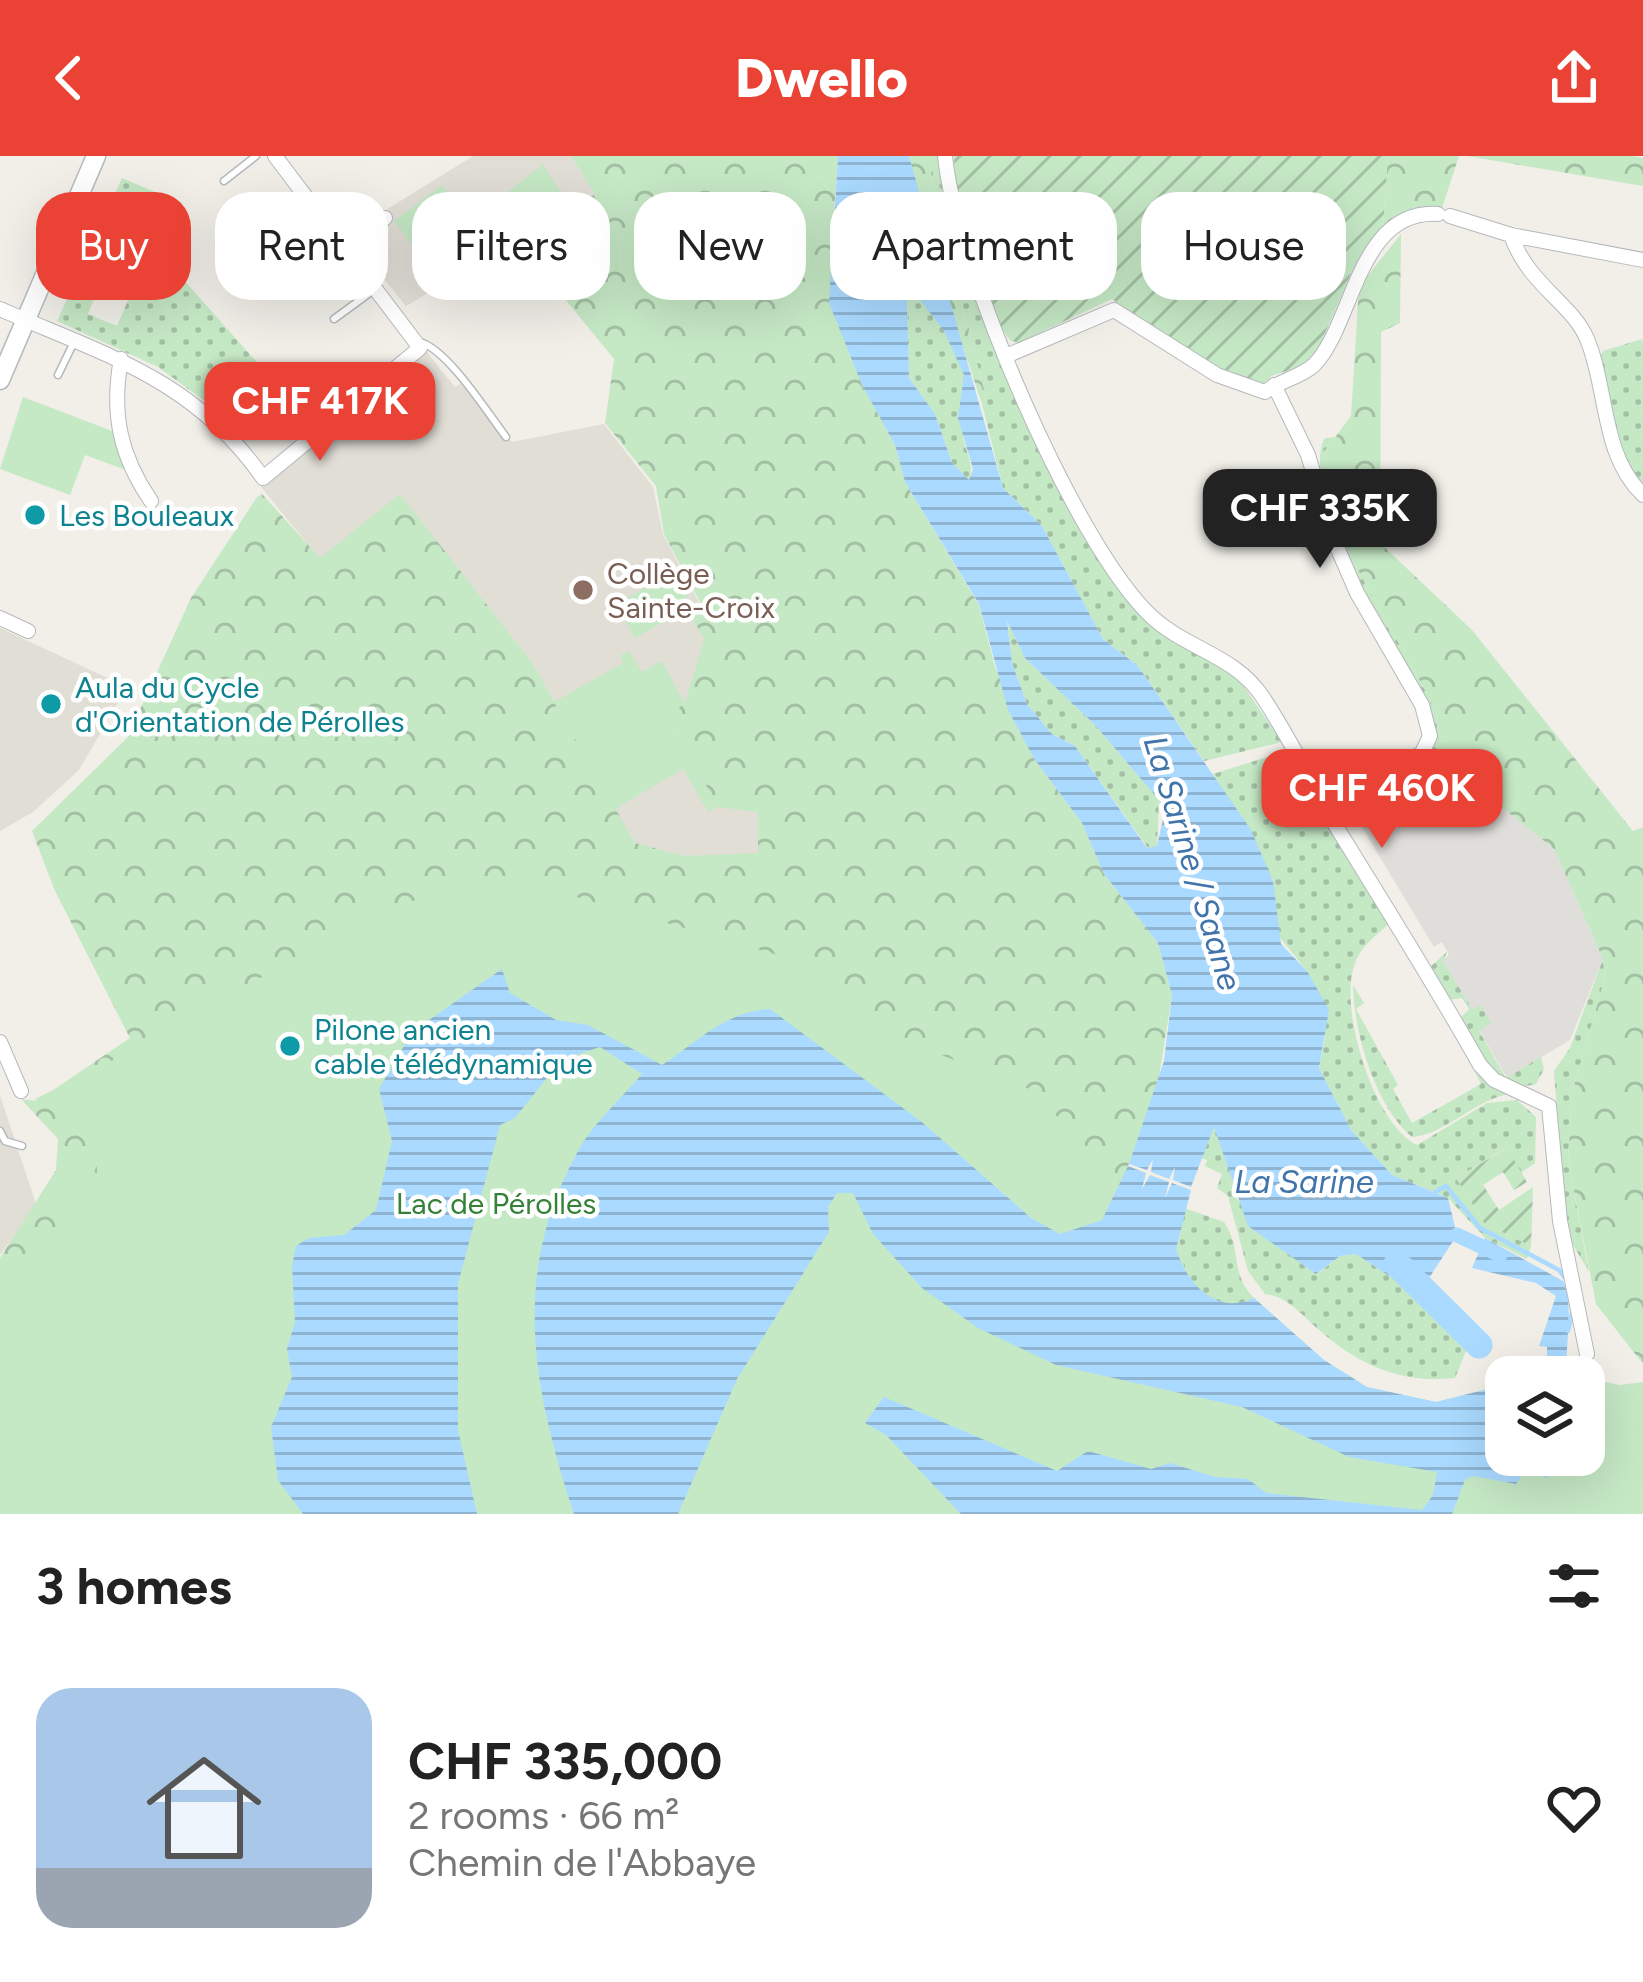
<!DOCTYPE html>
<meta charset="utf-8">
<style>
body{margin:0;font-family:Figtree,sans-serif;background:#f2f2f2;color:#222;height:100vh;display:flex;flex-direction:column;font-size:45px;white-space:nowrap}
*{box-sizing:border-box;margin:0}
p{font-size:39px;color:#767676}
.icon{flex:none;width:66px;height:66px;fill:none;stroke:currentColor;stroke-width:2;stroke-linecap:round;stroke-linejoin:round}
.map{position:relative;height:1358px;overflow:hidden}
.panel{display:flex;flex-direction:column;background:#fff;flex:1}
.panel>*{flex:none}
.banner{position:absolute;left:36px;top:36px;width:1572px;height:108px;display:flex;gap:24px}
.tools{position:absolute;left:1485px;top:1200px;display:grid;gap:24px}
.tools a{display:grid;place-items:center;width:120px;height:120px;border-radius:24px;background:#fff;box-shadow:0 12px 48px #0002;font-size:60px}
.price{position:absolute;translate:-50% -102px;padding:0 27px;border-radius:24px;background:#ea4335;color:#fff;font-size:39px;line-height:78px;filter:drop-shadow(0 3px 6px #0008)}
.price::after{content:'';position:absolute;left:50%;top:72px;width:36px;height:27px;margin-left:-18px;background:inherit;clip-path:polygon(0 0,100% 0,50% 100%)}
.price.selected{background:#222;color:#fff}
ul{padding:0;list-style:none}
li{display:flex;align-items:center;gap:36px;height:300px;padding:0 36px}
li span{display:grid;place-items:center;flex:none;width:336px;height:240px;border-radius:36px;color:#555}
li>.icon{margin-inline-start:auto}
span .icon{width:144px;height:144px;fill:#fffc;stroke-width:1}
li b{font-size:51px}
h2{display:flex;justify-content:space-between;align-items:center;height:144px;padding:0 36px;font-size:51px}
.pill{padding:0 42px;border-radius:36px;background:#fff;box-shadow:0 12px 48px #0002;font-size:42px;line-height:108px}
.pill.selected{background:#ea4335;color:#fff}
header{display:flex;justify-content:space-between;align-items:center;height:156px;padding:0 36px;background:#ea4335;color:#fff;font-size:54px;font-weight:800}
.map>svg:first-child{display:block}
.industrial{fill:#e0deda}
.education{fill:#e1ded6}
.grass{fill:url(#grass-dots)}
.forest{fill:url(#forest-crowns)}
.park{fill:#c5e8c5}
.garden{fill:url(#garden-furrows)}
.water{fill:url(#water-rules);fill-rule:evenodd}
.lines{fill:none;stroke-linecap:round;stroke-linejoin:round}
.stream{stroke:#aadaff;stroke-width:4.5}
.canal{stroke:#aadaff;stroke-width:15}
.river{stroke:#aadaff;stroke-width:27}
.lane-casing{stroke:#b5b8bc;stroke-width:9}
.street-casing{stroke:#b5b8bc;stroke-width:16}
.secondary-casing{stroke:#b6babf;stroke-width:21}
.lane{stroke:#fff;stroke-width:6}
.street{stroke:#fff;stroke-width:14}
.secondary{stroke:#fff;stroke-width:18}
.culture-dot{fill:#0f9aa8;stroke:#fff;stroke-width:4.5}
.education-dot{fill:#8d6e63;stroke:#fff;stroke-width:4.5}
.labels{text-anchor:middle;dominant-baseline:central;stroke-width:9;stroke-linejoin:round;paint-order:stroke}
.culture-label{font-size:30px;fill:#0d838f;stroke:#fff;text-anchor:start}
.education-label{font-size:30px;fill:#785e54;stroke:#fff;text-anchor:start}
.park-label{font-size:30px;fill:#348238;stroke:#fff}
.water-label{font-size:33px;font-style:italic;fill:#4174aa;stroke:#fff}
</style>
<header><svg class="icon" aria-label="back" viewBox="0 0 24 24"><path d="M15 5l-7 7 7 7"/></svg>Dwello<svg class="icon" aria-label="share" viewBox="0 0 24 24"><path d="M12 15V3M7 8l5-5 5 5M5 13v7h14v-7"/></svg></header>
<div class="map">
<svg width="1643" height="1358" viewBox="0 0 1643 1358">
<defs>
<pattern id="grass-dots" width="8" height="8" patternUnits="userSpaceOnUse" patternTransform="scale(3)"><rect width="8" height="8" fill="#c5e8c5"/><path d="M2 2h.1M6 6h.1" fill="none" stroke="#a3c0a4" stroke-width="1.8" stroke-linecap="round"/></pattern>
<pattern id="forest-crowns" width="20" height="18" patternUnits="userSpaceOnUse" patternTransform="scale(3)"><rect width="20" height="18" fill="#c5e8c5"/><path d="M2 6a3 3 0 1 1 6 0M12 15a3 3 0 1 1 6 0" fill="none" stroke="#a3c0a4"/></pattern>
<pattern id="garden-furrows" width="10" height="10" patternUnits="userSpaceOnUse" patternTransform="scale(3)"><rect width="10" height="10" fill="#c5e8c5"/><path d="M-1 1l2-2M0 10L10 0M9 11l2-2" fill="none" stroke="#a3c0a4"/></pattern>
<pattern id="water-rules" width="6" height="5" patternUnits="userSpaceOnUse" patternTransform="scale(3)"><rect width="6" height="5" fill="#aadaff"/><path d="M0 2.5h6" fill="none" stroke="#8eb4d2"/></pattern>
</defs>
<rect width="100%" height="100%" fill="#f1efe8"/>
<path class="industrial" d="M 1409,616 L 1423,617 L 1435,637 L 1463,618 L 1554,693 L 1603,803 L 1570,884 L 1507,922 L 1479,874 L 1490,867 L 1472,854 L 1442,804 L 1449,799 L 1442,786 L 1434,791 L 1348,648 Z"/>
<path class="education" d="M 473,0 L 571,0 L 595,38 L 406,150 L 347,78 Z
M 426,195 L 455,231 L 465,225 L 512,286 L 604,268 L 653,331 L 663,378 L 704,456 L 759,654 L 759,699 L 684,702 L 634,688 L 531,505 L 400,339 L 320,403 L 261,331 Z
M 0,472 L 127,531 L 79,614 L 33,656 L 0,675 Z
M 0,939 L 37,1051 L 0,1099 Z"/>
<path class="grass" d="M 929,0 L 940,0 L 947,53 L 968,124 L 1000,202 L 1132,444 L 1236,519 L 1282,586 L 1204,605 L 1138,510 L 1103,483 L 1042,370 L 1003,332 L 982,248 L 986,241 L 936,55 Z
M 122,22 L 171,43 L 162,63 L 120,46 L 87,125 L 99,131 L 88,158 L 117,170 L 139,119 L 155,123 L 175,114 L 261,211 L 213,251 L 158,211 L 57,165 Z
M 918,141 C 938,153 964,200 964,223 C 963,242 961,260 963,279 C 965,296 975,308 969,325 L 952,307 L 935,258 L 909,222 L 907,143 Z
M 1642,183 L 1643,188 L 1643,334 L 1625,311 L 1598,203 L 1603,195 Z
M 1335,281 L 1324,296 L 1353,405 L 1434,550 L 1443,592 L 1463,618 L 1457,623 L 1429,595 L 1433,581 C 1407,527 1295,331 1325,282 Z
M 1007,465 L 1025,502 L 1095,569 L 1159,644 L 1157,690 L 1148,692 L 1075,590 L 1052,578 L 1027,548 L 1012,507 Z
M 1286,595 L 1389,768 C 1374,781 1360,791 1354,810 C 1339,855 1374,968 1417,989 L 1487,947 L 1517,944 L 1536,961 L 1535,1007 L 1521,1017 L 1506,992 L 1456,1022 L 1485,1068 L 1531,1090 L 1527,1103 L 1485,1082 L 1448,1042 L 1392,1019 L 1351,974 L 1319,912 L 1325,881 L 1307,815 L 1277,778 L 1273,724 L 1213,618 Z
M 1447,796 L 1443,805 L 1472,853 L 1481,849 L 1491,867 L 1479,875 L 1506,922 L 1541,901 L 1544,913 L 1536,928 L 1521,931 L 1492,915 L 1459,863 L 1469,853 L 1462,842 L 1447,844 L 1430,811 Z
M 1603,803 L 1605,822 L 1572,937 L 1568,1004 L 1589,1116 L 1566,1077 L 1554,915 L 1570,892 Z
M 1353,829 L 1364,847 L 1356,853 L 1398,929 L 1393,933 L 1412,967 L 1481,928 L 1448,861 L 1509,938 C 1474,944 1445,979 1412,981 C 1374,949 1354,876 1353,829 Z
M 1214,970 L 1232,1011 L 1234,1040 L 1317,1118 L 1340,1100 L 1357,1098 L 1418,1139 L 1468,1190 L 1455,1222 C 1401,1228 1358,1209 1318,1173 C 1301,1158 1287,1140 1265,1138 L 1248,1115 L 1228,1040 L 1217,1032 L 1222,1018 L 1205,1010 L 1207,1004 L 1201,1002 Z
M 1184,1052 L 1224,1066 C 1243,1094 1229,1117 1254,1142 C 1196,1171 1168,1102 1184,1052 Z"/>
<path class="forest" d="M 571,0 L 838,0 L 831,98 L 862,229 L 895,289 L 905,326 L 979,449 L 995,511 L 1035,604 L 1082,667 L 1104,718 L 1158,787 L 1172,839 L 1156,940 L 1110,1055 L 303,1358 L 0,1358 L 0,1102 L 56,1014 L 58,983 L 21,943 L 37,945 L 130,882 L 55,735 L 32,675 L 127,582 L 191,442 L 257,341 L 262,338 L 320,402 L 400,338 L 531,505 L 635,687 L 685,700 L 758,697 L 758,656 L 718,651 L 666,558 L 685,547 L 704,483 L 691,459 L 703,452 L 664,378 L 656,330 L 605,267 L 614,203 L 538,110 L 555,84 L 580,69 L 571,53 L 595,38 Z
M 909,0 L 929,0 L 936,55 L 986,241 L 982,248 L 938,115 Z
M 1388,0 L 1459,0 L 1442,52 L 1409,56 L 1383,72 Z
M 1467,0 L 1632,0 L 1643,2 L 1643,30 Z
M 1401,78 L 1400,167 L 1381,176 L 1380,387 L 1472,474 L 1633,675 L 1643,671 L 1643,1208 L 1596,1148 L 1568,1004 L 1572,937 L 1605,822 L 1603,803 L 1554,693 L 1456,614 L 1443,592 L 1434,550 L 1353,405 L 1324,296 L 1351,260 L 1359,131 Z"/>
<path class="park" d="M 543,8 L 571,53 L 512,88 L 501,67 L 514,59 L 501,42 Z
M 442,29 L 464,57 L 416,94 L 394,65 Z
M 23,241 L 120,278 L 131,316 L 85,299 L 70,339 L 0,313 Z
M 673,416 L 692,450 L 635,482 L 616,448 Z
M 629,494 L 642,516 L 662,505 L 685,548 L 666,559 L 718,651 L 708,656 L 683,613 L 615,653 L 554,546 L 623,507 L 620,500 Z
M 549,733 L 774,798 L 851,855 L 905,885 L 1032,934 L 1117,1023 L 1184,1052 C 1168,1102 1196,1171 1254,1142 L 1324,1204 L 1367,1231 L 1436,1246 L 1488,1233 L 1506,1237 L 1506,1299 L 1584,1299 L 1584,1221 L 1619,1229 L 1643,1226 L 1643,1358 L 0,1358 L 0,1135 L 43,1101 L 64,1061 L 45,1032 L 97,1017 L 97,988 L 35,943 L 131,895 L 376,756 L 449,734 Z"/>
<path class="garden" d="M 954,0 L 1388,0 L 1383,72 L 1351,117 L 1312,207 L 1271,220 L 1261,230 L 1185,196 L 1112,143 L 1018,187 L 1010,184 C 979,146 955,49 954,0 Z
M 1507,992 L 1527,1026 L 1514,1034 L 1503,1016 L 1483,1029 L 1499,1054 L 1533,1031 L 1531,1090 L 1485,1068 L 1456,1022 Z"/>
<path class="water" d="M 838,0 L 909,0 L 1003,332 L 1042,370 L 1103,483 L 1138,510 L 1251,674 L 1273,725 L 1281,788 L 1307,815 L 1329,854 L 1319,912 L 1351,974 L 1392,1019 L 1448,1042 L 1457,1079 L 1418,1139 L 1356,1098 L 1340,1100 L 1316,1118 L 1248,1070 L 1214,971 L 1191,1031 L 1173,1024 L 1175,1011 L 1169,1023 L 1151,1016 L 1153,1003 L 1147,1014 L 1129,1008 L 1164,905 L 1172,839 L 1158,787 L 1104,718 L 1082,667 L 1035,604 L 1008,554 L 979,448 L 905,326 L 895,289 L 862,229 L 829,147 ZM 918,141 L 944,175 L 964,219 L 958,262 L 973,313 L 969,324 L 952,307 L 935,258 L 909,222 L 907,144 ZM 1007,465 L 1025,502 L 1095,569 L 1159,644 L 1163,663 L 1157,690 L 1147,692 L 1075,590 L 1052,578 L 1027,548 L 1012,507 Z
M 502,813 L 510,837 L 556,864 L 588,869 L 662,909 C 697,886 726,855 770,853 L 923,967 L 1031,1062 L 1060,1078 L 1102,1064 L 1128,1010 L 1146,1017 L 1142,1033 L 1150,1019 L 1169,1026 L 1165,1042 L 1172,1027 L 1191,1034 L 1176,1093 C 1187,1128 1216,1160 1254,1142 L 1324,1204 L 1367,1231 L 1436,1246 L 1488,1233 L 1506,1237 L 1506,1299 L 1556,1299 L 1554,1306 L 1560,1307 L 1547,1322 L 1525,1315 L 1516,1328 L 1473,1320 L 1465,1324 L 1452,1358 L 961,1358 L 886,1279 L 865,1267 L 884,1241 L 1057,1315 L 1088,1295 L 1151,1313 L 1170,1307 L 1215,1321 L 1248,1323 L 1266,1337 L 1422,1354 L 1433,1339 L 1437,1316 L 1349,1301 L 1242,1251 L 1056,1209 L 978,1172 L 922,1132 L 873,1078 L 853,1037 L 837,1037 L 828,1051 L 829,1076 L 737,1223 L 678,1358 L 574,1358 C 533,1233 510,1118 577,997 C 592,968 621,943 642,918 L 600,891 L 561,904 L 515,962 L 500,969 L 458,1128 L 458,1274 L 477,1358 L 303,1358 L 278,1324 L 271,1271 L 292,1221 L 287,1193 L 295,1166 L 292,1110 L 296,1090 L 309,1082 L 344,1079 L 376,1054 L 392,985 L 379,933 L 412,876 Z
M 1485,1082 L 1563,1125 C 1575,1152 1564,1190 1567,1221 L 1547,1221 L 1547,1191 L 1539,1190 L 1556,1140 L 1536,1127 L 1472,1112 Z"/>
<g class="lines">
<path class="stream" d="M 1435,1036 L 1446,1030 L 1480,1072 L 1559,1114 L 1567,1124
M 1568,1175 L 1573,1152"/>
<path class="canal" d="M 1457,1079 L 1500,1099"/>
<path class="river" d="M 1397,1108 L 1479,1189"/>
<defs>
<path id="lane" d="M 224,25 L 256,0
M 334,163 L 375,133
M 420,186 C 448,194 487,256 506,281
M 58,219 L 74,186
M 0,975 L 5,985 L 22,990"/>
<path id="street" d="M 945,0 C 955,106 1074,389 1152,461 C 1187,493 1234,499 1262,540 C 1291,583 1313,631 1339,675 C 1387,753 1435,829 1480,909 L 1494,924 L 1549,950 L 1560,1065 L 1587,1198
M 1450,60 L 1511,79 L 1643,104
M 1511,79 C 1528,129 1572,147 1587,183 C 1608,233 1601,299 1643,339
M 345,89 L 385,62
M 0,153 C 105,199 194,223 263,322 L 420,192 L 275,0
M 1006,200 L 1114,154 L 1217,219 L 1265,236 C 1279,225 1301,221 1314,209 C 1354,168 1357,53 1438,58
M 121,203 C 111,257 120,300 151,345
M 1274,229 L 1308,299 L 1333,382 L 1357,437 L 1422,549 L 1430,580 L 1422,597 L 1326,651
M 0,462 L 28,475
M 0,886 L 21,935"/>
<path id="secondary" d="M 0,224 L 96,0"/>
</defs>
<use href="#lane" class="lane-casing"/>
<use href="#street" class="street-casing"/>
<use href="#secondary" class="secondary-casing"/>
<use href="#lane" class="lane"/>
<use href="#street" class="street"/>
<use href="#secondary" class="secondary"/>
</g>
<g class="culture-dot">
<circle cx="35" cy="359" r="12"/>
<circle cx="51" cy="548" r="12"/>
<circle cx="290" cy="890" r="12"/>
</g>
<circle class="education-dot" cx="583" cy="434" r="12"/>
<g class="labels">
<g class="culture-label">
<text x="59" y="359">Les Bouleaux</text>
<text x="75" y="531">Aula du Cycle<tspan x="75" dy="34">d'Orientation de Pérolles</tspan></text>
<text x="314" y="873">Pilone ancien<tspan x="314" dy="34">cable télédynamique</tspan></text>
</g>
<g class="education-label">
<text x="607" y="417">Collège<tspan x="607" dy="34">Sainte-Croix</tspan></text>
</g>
<g class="park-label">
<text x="496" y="1047">Lac de Pérolles</text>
</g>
<g class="water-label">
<text transform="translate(1193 707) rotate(73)">La Sarine / Saane</text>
<text x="1304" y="1025">La Sarine</text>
</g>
</g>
</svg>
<div class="tools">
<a><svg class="icon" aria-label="layers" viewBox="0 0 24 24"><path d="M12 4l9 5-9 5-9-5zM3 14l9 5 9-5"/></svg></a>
</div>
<b class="price" style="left:320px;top:308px">CHF 417K</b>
<b class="price selected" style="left:1320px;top:415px">CHF 335K</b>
<b class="price" style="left:1382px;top:695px">CHF 460K</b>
<div class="banner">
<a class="pill selected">Buy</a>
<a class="pill">Rent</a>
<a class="pill">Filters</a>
<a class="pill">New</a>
<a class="pill">Apartment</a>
<a class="pill">House</a>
</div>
</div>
<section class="panel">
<h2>3 homes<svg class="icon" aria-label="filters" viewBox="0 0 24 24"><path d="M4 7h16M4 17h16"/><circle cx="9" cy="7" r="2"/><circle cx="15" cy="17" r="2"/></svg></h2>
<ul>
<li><span style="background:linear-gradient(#a9c7e8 75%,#9aa5b1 0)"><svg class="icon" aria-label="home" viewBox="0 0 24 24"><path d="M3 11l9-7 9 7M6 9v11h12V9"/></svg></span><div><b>CHF 335,000</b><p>2 rooms · 66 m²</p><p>Chemin de l'Abbaye</p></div><svg class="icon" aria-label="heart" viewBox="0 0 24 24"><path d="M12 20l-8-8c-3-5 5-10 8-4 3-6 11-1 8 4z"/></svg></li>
</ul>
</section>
